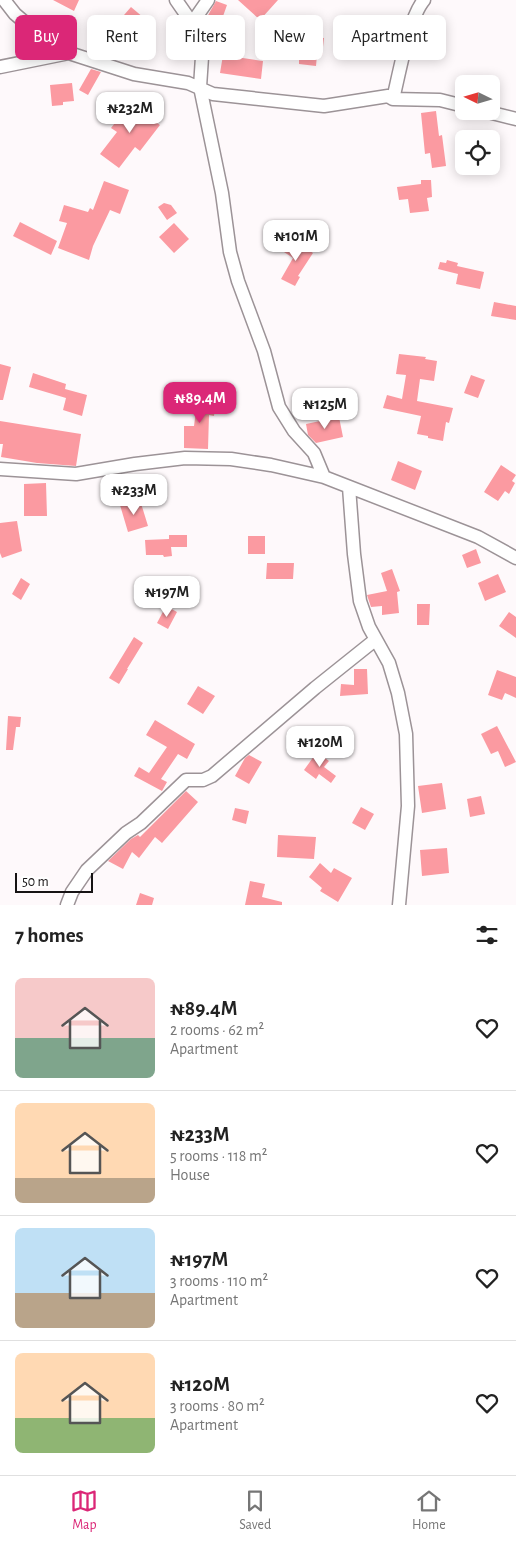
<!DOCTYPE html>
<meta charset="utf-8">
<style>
body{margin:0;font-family:"Alegreya Sans",sans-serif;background:#f2f2f2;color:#222;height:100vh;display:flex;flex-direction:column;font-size:19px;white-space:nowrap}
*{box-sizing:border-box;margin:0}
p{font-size:16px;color:#767676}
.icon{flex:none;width:28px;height:28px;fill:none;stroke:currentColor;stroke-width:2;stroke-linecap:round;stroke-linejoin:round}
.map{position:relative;height:905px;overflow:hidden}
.side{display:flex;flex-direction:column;background:#fff;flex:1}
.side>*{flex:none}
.banner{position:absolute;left:15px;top:15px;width:486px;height:45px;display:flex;gap:10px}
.needle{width:32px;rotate:275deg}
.tools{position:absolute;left:455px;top:75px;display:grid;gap:10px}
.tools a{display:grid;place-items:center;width:45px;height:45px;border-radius:8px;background:#fff;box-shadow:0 2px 12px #0003;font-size:25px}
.scale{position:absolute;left:15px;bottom:12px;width:78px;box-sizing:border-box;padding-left:5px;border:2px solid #161314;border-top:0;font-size:14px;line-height:18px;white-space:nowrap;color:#161314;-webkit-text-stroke:4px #fff;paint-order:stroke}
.price{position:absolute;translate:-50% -42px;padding:0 11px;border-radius:10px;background:#fff;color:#222;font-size:16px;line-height:32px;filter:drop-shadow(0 1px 2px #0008)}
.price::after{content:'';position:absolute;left:50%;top:30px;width:15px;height:11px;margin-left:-8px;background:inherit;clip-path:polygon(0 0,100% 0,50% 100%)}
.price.selected{background:#db2777;color:#fff}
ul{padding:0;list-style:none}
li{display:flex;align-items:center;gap:15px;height:125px;padding:0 15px}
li+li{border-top:1px solid #e0e0e0}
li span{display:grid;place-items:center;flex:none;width:140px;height:100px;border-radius:8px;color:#555}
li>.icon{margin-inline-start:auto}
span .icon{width:60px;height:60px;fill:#fffc;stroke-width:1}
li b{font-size:21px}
h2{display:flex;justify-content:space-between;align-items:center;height:60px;padding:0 15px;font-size:21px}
.tag{padding:0 18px;border-radius:8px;background:#fff;box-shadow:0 2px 12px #0003;font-size:18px;line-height:45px}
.tag.selected{background:#db2777;color:#fff}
.tabs{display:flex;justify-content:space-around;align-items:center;height:70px;border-top:1px solid #e0e0e0;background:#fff;font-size:14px;color:#767676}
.tabs a{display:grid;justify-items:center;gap:2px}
.tabs .selected{color:#db2777}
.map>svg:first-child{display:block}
.building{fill:#fb9aa1}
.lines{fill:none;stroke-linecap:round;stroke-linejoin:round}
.minor-casing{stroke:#9c9397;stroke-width:15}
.minor{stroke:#fff;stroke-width:12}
</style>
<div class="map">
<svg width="516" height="905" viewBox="0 0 516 905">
<rect width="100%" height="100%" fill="#fef9fb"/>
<path class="building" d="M 53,0 L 79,0 L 74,11 Z
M 238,0 L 278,0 L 260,20 Z
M 216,1 L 227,5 L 216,36 L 204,31 L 202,26 Z
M 131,7 L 144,18 L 134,29 L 130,25 L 118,46 L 108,40 L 117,23 Z
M 296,35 L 324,38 L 322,56 L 317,55 L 316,66 L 299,64 L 299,57 L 294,57 Z
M 223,55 L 263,61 L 261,79 L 220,73 Z
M 91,69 L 101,72 L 88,95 L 79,90 Z
M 72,83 L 74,101 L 63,102 L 63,105 L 52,106 L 50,85 Z
M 133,100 L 147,110 L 144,114 L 160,125 L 140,151 L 135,147 L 119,168 L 100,154 L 117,132 L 111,128 Z
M 436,111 L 439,136 L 442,135 L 446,166 L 432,168 L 430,153 L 425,154 L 421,113 Z
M 421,180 L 431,180 L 432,197 L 427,198 L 429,211 L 410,213 L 408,199 L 399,200 L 397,187 L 421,184 Z
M 104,181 L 129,190 L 120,214 L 110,210 L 93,246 L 89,260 L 58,248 L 67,223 L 59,221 L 64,205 L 88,212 L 90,208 L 93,210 Z
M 164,203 L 171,205 L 177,213 L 167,220 L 158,207 Z
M 20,222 L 57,241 L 51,255 L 13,236 Z
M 174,223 L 189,239 L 174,253 L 159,237 Z
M 293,239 L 313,253 L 298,276 L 300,277 L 295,286 L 281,279 L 293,258 L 284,252 Z
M 447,260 L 458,263 L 457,266 L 484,272 L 480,289 L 456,284 L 458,274 L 438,269 L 440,262 L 446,263 Z
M 494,302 L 516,306 L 516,320 L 491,316 Z
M 399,354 L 426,357 L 425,359 L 437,361 L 434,381 L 420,379 L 417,401 L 453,408 L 449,423 L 446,422 L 443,441 L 428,438 L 428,436 L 417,434 L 421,416 L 383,408 L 387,395 L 402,399 L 406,375 L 396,374 Z
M 0,364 L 11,367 L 3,400 L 0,400 Z
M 33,373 L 66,384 L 65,389 L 87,395 L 82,416 L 63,410 L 66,398 L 29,387 Z
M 471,375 L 485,380 L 478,398 L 464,393 Z
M 198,395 L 216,397 L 214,416 L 209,415 L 208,449 L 184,448 L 184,426 L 194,426 Z
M 339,417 L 343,437 L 316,443 L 308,435 L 306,424 Z
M 0,421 L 81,434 L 76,466 L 37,463 L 1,457 L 3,444 L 0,444 Z
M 398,461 L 422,471 L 415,490 L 391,480 Z
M 501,465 L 516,475 L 512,481 L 515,483 L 509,494 L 505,491 L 498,501 L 484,492 Z
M 46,483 L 47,516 L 24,516 L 24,484 Z
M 140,500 L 148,526 L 128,532 L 120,505 Z
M 17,521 L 22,551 L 2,558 L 0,553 L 0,523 Z
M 169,535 L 187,535 L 187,547 L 171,547 L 172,556 L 164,557 L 163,555 L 146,555 L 145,540 L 169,539 Z
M 248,536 L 265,536 L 265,554 L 248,554 Z
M 476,549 L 481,563 L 467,568 L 462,555 Z
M 267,563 L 294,563 L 293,579 L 266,579 Z
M 392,569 L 400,591 L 397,592 L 399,613 L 382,615 L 382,606 L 371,607 L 367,595 L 387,591 L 381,573 Z
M 498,574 L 506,592 L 485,601 L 478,583 Z
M 21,578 L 30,584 L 21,600 L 12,594 Z
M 417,604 L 430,604 L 429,625 L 417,625 Z
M 166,606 L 177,612 L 168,629 L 157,623 Z
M 509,612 L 516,617 L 516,638 L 499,626 Z
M 134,637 L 143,643 L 127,669 L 128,669 L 119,684 L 109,678 Z
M 354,669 L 367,669 L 368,694 L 340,696 L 341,684 L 354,685 Z
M 497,670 L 516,677 L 516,698 L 505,693 L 502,700 L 488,695 Z
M 198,686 L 215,696 L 203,714 L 187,704 Z
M 8,716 L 21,717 L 20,727 L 16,727 L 13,750 L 6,750 Z
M 155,720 L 195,744 L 187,759 L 178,754 L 161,779 L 167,782 L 162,791 L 134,776 L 139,767 L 149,773 L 167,747 L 146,735 Z
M 497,726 L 516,762 L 505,767 L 498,751 L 491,754 L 481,734 Z
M 317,752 L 329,761 L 324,767 L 336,776 L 331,783 L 319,774 L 316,779 L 304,770 Z
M 249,755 L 262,762 L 249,784 L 235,776 L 245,758 Z
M 442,783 L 446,809 L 422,813 L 418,786 Z
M 186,791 L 198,802 L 162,843 L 155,837 L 139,858 L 132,852 L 123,869 L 108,861 L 131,839 L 138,835 L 140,837 Z
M 481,796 L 485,814 L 470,817 L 467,799 Z
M 361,807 L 374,814 L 365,830 L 352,823 Z
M 235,808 L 249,811 L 246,824 L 232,820 Z
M 278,835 L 316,837 L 314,859 L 277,857 Z
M 447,848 L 449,873 L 422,876 L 420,850 Z
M 320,863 L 331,873 L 334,868 L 352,878 L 338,902 L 320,891 L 322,888 L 309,877 Z
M 250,881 L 265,884 L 262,897 L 282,902 L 282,905 L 245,905 Z
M 140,893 L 154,898 L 152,905 L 136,905 Z"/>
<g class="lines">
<defs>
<path id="minor" d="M 4,0 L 15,14 L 42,37 L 69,53 L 134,74 L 188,83 L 213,94 L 324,106 L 388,96 L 393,99 L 440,100 L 464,106
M 176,0 L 192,23 L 199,42 L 202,57 L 200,87 L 222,193 L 230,252 L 238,281 L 264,351 L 279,407 L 294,431 L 314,453 L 324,477
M 192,23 L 208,0
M 0,67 L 69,53
M 393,99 C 399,75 409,17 424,0
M 484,111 L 516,119
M 0,469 L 76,474 L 135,464 L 185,458 L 231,459 L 271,465 L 324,477 L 478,537 L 516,558
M 349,487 L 354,554 L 360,601 L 369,627 L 389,663 L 398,693 L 406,734 L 408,806 L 399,905
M 67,905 L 72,892 L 87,870 L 126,833 L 141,823 L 186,780 L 203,780 L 212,776 L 315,688 L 375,640"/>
</defs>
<use href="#minor" class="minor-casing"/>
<use href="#minor" class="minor"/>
</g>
</svg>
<div class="tools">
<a><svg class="needle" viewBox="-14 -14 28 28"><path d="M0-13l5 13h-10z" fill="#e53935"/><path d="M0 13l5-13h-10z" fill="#767676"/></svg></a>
<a><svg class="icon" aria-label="locate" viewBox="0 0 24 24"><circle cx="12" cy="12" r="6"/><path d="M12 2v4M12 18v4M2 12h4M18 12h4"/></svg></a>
</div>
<div class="scale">50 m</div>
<b class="price" style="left:130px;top:134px">₦232M</b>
<b class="price" style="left:296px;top:262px">₦101M</b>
<b class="price selected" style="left:200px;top:424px">₦89.4M</b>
<b class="price" style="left:325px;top:430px">₦125M</b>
<b class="price" style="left:134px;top:516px">₦233M</b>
<b class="price" style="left:167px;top:618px">₦197M</b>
<b class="price" style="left:320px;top:768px">₦120M</b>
<div class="banner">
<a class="tag selected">Buy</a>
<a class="tag">Rent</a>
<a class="tag">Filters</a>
<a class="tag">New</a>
<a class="tag">Apartment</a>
</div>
</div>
<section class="side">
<h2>7 homes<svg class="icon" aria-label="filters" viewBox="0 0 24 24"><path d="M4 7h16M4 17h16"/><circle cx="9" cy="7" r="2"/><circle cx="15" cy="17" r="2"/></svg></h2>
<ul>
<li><span style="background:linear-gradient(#f6c9c9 60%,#7fa58c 0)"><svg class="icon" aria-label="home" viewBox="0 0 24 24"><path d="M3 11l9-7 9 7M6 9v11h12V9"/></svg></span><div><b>₦89.4M</b><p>2 rooms · 62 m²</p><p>Apartment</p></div><svg class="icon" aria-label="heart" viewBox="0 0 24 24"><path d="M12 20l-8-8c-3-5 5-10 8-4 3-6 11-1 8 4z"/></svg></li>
<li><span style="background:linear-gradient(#ffd9b3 75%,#b9a48a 0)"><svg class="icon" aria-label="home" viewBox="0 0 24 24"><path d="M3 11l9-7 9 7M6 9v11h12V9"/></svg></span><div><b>₦233M</b><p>5 rooms · 118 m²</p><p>House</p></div><svg class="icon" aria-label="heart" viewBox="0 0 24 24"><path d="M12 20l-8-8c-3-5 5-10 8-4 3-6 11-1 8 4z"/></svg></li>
<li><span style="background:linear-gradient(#bfe0f5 65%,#b9a48a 0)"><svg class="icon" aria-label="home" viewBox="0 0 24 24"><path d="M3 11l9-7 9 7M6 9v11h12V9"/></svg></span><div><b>₦197M</b><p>3 rooms · 110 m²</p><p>Apartment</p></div><svg class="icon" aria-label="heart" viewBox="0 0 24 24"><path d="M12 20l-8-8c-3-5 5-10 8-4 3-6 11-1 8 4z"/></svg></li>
<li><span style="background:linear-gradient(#ffd9b3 65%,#8fb573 0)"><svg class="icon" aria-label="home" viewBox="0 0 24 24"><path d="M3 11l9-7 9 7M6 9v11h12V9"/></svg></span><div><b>₦120M</b><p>3 rooms · 80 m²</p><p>Apartment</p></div><svg class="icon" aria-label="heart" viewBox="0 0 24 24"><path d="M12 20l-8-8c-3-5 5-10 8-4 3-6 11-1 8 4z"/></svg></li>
</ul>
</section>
<nav class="tabs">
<a class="selected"><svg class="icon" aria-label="map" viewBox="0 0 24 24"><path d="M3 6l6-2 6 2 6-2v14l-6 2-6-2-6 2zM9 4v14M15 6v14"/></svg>Map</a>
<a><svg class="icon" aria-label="saved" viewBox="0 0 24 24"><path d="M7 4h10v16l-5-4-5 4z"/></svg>Saved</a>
<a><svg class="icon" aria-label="home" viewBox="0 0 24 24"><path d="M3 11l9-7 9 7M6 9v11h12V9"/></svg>Home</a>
</nav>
